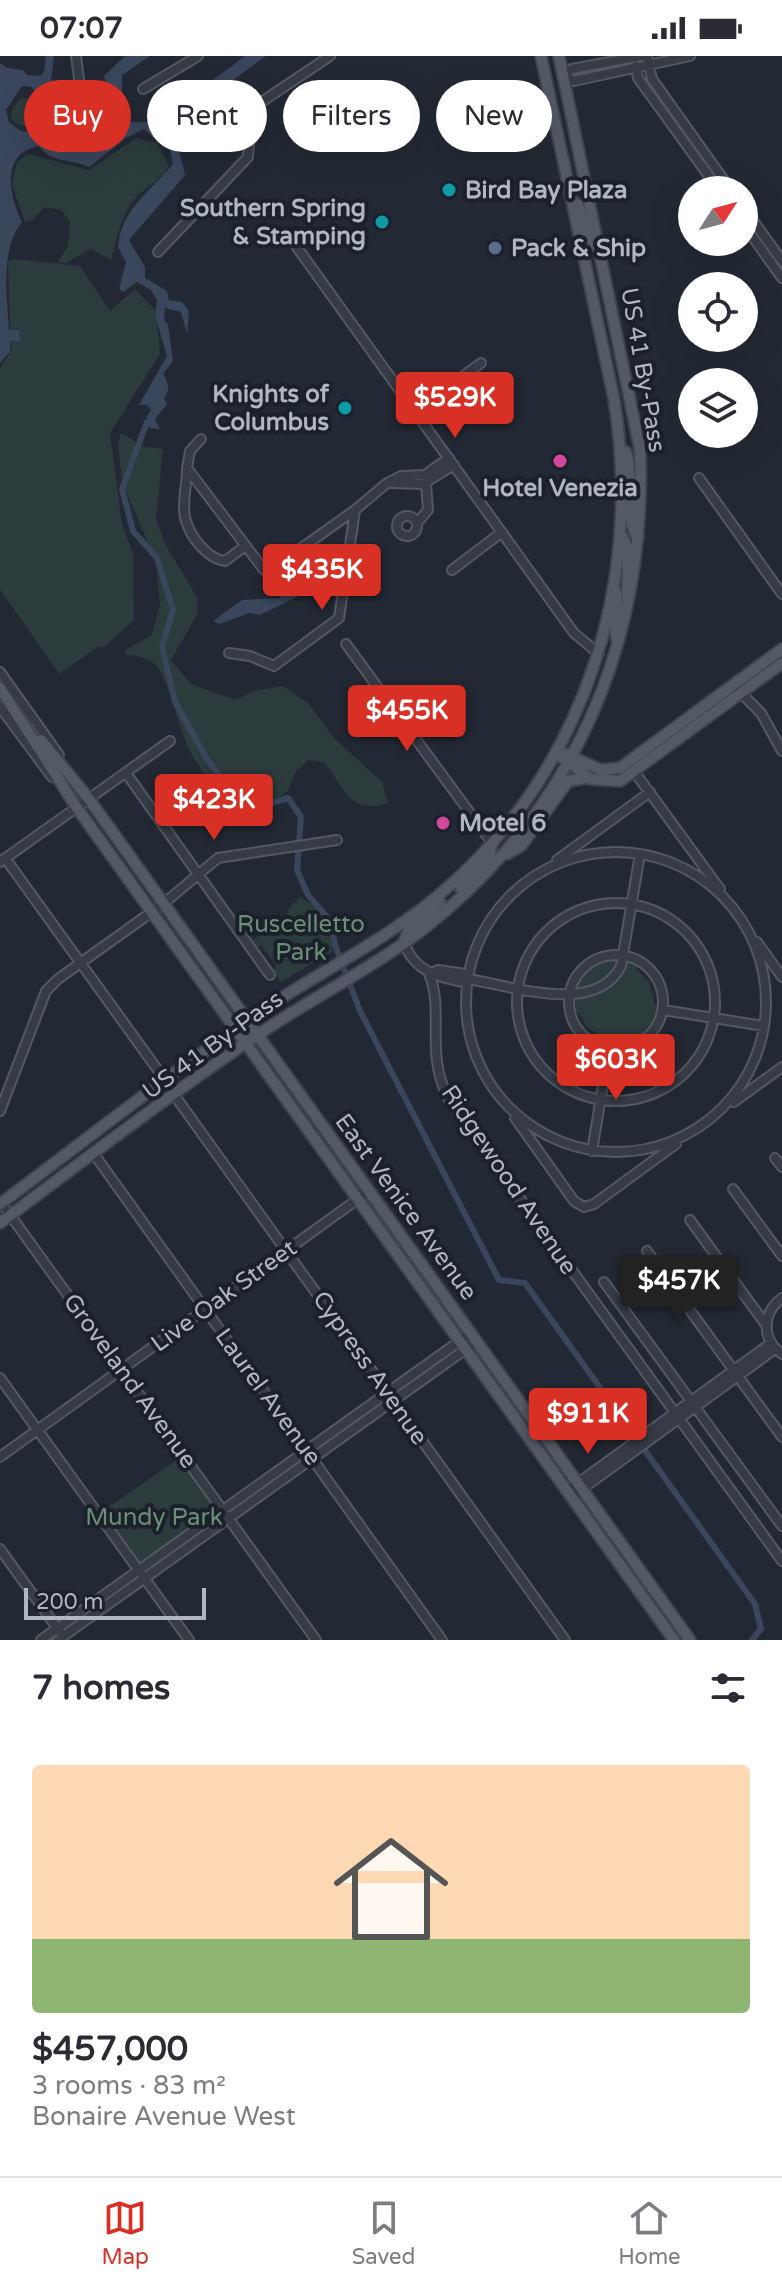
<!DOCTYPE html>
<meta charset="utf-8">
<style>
body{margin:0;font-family:"Varela Round",sans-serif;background:#f7f7f7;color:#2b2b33;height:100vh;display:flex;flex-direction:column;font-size:30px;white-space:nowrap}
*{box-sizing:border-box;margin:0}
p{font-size:26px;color:#7c7c81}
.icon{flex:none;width:44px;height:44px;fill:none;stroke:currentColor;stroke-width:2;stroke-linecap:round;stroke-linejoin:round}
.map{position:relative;height:1584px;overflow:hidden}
.drawer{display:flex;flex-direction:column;background:#fff;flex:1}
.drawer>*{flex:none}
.top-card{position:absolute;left:24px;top:24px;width:734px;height:72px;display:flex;gap:16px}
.needle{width:52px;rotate:54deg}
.controls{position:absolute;left:678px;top:120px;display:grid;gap:16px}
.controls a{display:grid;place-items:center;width:80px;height:80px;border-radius:50%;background:#fff;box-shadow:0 8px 32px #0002;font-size:40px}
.scale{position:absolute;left:24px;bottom:20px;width:182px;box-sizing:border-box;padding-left:8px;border:4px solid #b0b6c2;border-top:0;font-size:22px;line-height:28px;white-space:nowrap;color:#b0b6c2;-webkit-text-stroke:6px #1b202a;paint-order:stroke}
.price{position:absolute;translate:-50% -68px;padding:0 18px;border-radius:8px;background:#d93025;color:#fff;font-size:26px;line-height:52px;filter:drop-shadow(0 2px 4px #0008)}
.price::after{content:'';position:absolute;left:50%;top:48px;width:24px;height:18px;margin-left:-12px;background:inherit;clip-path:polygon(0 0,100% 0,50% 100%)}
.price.current{background:#222;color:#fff}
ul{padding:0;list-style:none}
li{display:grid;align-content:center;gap:16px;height:424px;padding:0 32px}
li span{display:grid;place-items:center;height:248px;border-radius:8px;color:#555}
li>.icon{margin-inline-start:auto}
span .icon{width:144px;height:144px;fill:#fffc;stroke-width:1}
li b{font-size:34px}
h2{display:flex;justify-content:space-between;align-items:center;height:96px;padding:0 32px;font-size:34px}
.pill{padding:0 28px;border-radius:36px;background:#fff;box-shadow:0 8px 32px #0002;font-size:28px;line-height:72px}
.pill.current{background:#d93025;color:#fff}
.status{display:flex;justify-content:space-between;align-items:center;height:56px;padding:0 40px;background:#fff;direction:ltr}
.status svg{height:22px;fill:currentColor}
.dock{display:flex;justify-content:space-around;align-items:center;height:112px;border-top:2px solid #e1e1e2;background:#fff;font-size:22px;color:#7c7c81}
.dock a{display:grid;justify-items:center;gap:4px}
.dock .current{color:#d93025}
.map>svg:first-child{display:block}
.green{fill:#2c3b3c}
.water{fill:#3a465c;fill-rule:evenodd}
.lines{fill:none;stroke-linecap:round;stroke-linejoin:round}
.canal{stroke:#3a465c;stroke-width:6}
.minor-casing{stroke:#535963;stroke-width:12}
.major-casing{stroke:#3f444f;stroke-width:14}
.minor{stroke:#363b45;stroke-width:8}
.major{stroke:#545a65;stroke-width:10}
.culture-dot{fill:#0f9aa8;stroke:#1b202a;stroke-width:3}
.service-dot{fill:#5c6f8a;stroke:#1b202a;stroke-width:3}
.hotel-dot{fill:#d1479c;stroke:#1b202a;stroke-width:3}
.labels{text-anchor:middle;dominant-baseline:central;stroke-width:8;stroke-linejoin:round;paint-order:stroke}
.poi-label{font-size:24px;font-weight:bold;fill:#b0b6c2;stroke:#1b202a;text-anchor:start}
.street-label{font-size:24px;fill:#b0b6c2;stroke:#1b202a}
.park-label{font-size:24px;fill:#6b8f76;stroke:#1b202a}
</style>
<div class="status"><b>07:07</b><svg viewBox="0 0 49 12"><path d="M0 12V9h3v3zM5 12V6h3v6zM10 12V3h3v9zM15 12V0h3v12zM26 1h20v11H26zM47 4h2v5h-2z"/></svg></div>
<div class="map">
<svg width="782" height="1584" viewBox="0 0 782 1584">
<rect width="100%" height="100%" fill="#232934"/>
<path class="green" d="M 35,41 L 53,52 L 55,62 C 36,64 29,78 11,64 L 12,54 L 19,43 Z
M 136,82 L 157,87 L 169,110 C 161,126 142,132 133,145 C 120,164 117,182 111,204 L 91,193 L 66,207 L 58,206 L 68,190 L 70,165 L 61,154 L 44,151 L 33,164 L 25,167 L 12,128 L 17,106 L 28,98 L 89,114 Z
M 13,203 L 80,210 L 110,255 L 135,233 L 156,255 L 160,298 L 110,377 L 122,469 L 133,497 L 134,564 L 104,591 L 99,590 L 59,618 L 0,533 L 0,312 L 11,296 L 8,206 Z
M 121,377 L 145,391 L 163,393 L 156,463 L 165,488 L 198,543 L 197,559 L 171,604 L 191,628 L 236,644 L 254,635 L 283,630 L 308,647 L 334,682 L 382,726 L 388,747 C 351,759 345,734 325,707 L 308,704 L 296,715 L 288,734 L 260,757 C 240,746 219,734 204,717 C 179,686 177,646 159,613 C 153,603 138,599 126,599 L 125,594 L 152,579 L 160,548 L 156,505 L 122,426 L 118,388 Z
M 300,841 L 327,858 L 333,895 L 281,926 L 273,915 L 276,910 L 261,889 L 256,892 L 251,886 L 289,857 L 288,853 Z
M 609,902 L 615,902 L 618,908 L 601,930 L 575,934 L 582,917 Z
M 630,904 L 638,907 L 636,913 L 649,926 L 655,948 L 661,949 C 654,978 636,994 605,989 L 605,983 L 587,971 L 579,957 L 572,956 L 572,947 L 576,942 L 605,933 Z
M 180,1402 L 213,1447 L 216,1458 L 144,1510 L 134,1504 L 101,1456 Z"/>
<path class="water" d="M 46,0 L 54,0 L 51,26 C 54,35 61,40 64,48 C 72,65 69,84 89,92 L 116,74 L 118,66 L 104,20 L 125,0 L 150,0 L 122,19 L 122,52 L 130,66 L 157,66 L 245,0 L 266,0 L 165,74 L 180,98 L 185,119 L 129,184 L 145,211 L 145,222 L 167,235 L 169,244 L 182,246 L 189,255 L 187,278 L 181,256 L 165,252 L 164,264 L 168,269 L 173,305 L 163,318 C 168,326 171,333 164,342 L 167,348 L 155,363 L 160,373 L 150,372 L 146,362 L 151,354 L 147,349 L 139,349 L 167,300 L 155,259 L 157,244 L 151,234 L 137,226 L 123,236 L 119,233 L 126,206 L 118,191 C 121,153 151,135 173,108 L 169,90 L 164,83 L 157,85 L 144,73 L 126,82 L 89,111 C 71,102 52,108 39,90 C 0,97 9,140 22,166 C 0,192 7,242 9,274 L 19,274 L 20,285 L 10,285 L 10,296 L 0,307 L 0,7 L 8,12 L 23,14 L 27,19 L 40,20 L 44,16 ZM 22,30 L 31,31 L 61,57 L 63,78 L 58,84 L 19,74 L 9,66 L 6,54 Z
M 288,502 L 301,502 L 309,535 L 260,559 L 249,557 L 220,568 L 213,565 L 242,544 L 280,542 Z"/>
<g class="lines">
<path class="canal" d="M 147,366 L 122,433 L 133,475 L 157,502 L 173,554 L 162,591 L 175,646 L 207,703 L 234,739 L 251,753 L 288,742 L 301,761 L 297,814 L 308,839 L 331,866 L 335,889 L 360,955 L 499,1224 L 525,1227 L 755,1548 L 761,1573 L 752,1584"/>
<defs>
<path id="minor" d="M 76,0 L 80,31 L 99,55 L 93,72
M 641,0 L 572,13 L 563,20 L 574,25 L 690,0
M 647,0 L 652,23 L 731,134
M 636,10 L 638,22 L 719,134
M 143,33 L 198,0
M 211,80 L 330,0
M 744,152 L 782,205
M 744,169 L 782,222
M 296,190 L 574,577 L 599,598
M 158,196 L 248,101 L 249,86 L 235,63
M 414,356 L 481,307
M 201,383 L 190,395 L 187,412 L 264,514 L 272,513 L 355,454 L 387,427 L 401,420 L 425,419 L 449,402
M 187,413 C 187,428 181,452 186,465 C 191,482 208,503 225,505 L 244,491
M 699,422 L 782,538
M 392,427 L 423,428 L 454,409
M397 470a10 10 0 1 1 20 0a10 10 0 1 1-20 0Z
M 418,466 L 428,454 L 426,427
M 452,514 L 502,476
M 346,588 L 492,787
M 229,597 L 250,600 L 274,610 L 339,562 L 355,455
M 0,616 L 59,699
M 737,633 L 761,657 L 782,695
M 0,651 L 52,721
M 628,707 L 720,833
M 126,717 L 270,919
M466 946a150 150 0 1 1 300 0a150 150 0 1 1-300 0Z
M 5,802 L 165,1024
M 557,804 L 650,736
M 0,806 L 170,685
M517 946a99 99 0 1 1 198 0a99 99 0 1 1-198 0Z
M 757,886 L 782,921
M 404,887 C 414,914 437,922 464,926 L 468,923 C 513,930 596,960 621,910 L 640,798
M569 946a47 47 0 1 1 94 0a47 47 0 1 1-94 0Z
M 429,918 C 445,956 424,996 449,1044 L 782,1505
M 429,918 L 438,914 L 465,918 L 468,923
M 663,954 L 764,970
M 175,1040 L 565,1584
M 734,1046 L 782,1011
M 0,1055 L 46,935 L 58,923 L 163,848 L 218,802 L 337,784
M 515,1062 L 574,1145 L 584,1151 L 594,1148 L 676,1088
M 592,1095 L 609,993
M 94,1098 L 442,1584
M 775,1102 L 782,1111
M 733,1133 L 782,1200
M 0,1145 L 316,1584
M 690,1164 L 766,1269
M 647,1195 L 782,1381
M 604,1226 L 782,1470
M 782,1242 C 762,1257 761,1283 782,1298
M 0,1322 L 189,1584
M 0,1401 L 369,1135
M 567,1435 L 771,1287
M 571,1441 L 775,1293
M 0,1493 L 60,1576
M 41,1584 L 471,1277
M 58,1584 L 477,1285"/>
<path id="major" d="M 578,148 L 588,182 L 600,193
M 626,396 C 634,421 624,464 638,482
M 622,480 L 628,494 L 627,540
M 616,536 C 620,553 611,571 618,586
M 0,632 L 77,752 L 674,1584
M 41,684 L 89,743 L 690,1584
M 556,697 L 591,723 L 620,725 L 782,607
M 566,698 L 601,714 L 620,712 L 782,593
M 507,798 L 521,790 L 568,725 L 586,722
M 461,833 L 489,802 L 492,788
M 404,887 L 409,873 L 440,846
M 0,1148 C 87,1083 173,1015 263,954 C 321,915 386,884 440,838 C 584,717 644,527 614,343 L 541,0
M 0,1167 C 85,1103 171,1038 259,978 C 312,942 371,913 422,874 C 575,755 647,585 640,393 L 559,0"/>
</defs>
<use href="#minor" class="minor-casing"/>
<use href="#major" class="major-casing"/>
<use href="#minor" class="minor"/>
<use href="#major" class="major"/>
</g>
<g class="culture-dot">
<circle cx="449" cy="134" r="8"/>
<circle cx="382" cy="166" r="8"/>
<circle cx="345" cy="352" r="8"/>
</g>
<circle class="service-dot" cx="495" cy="192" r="8"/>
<g class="hotel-dot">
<circle cx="560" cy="405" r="8"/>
<circle cx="443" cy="767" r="8"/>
</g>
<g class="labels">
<g class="poi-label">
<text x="465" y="134">Bird Bay Plaza</text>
<text x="366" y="152" text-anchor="end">Southern Spring<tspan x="366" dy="28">&amp; Stamping</tspan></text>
<text x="511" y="192">Pack &amp; Ship</text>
<text x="329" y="338" text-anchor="end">Knights of<tspan x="329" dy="28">Columbus</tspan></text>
<text x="560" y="432" text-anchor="middle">Hotel Venezia</text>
<text x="459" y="767">Motel 6</text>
</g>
<g class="street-label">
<text transform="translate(643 314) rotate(80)">US 41 By-Pass</text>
<text transform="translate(213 989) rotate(-36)">US 41 By-Pass</text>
<text transform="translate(509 1124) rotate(56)">Ridgewood Avenue</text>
<text transform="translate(406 1151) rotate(54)">East Venice Avenue</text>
<text transform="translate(224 1240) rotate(-36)">Live Oak Street</text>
<text transform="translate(370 1312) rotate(55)">Cypress Avenue</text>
<text transform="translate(130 1325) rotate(54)">Groveland Avenue</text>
<text transform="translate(268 1341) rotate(54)">Laurel Avenue</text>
</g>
<g class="park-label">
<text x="301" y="868">Ruscelletto<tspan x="301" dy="28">Park</tspan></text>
<text x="154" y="1461">Mundy Park</text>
</g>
</g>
</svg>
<div class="controls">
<a><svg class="needle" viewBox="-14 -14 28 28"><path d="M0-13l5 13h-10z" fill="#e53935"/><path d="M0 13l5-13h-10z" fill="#7c7c81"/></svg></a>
<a><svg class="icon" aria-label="locate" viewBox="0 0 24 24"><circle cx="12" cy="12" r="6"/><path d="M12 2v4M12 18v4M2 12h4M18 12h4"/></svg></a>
<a><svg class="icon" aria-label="layers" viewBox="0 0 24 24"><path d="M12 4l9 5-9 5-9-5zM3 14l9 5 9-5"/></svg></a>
</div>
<div class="scale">200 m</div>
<b class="price" style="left:455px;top:384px">$529K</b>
<b class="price" style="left:322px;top:556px">$435K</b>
<b class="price" style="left:407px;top:697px">$455K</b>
<b class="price" style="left:214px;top:786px">$423K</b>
<b class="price" style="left:616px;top:1046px">$603K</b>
<b class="price current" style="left:679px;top:1267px">$457K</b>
<b class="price" style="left:588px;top:1400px">$911K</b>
<div class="top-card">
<a class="pill current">Buy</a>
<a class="pill">Rent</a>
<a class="pill">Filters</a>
<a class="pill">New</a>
</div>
</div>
<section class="drawer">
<h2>7 homes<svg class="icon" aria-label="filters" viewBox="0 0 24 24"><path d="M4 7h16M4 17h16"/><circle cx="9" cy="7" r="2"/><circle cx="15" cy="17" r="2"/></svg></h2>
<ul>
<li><span style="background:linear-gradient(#ffd9b3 70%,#8fb573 0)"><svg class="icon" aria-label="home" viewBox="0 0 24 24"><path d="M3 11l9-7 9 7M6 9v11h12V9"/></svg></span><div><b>$457,000</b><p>3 rooms · 83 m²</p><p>Bonaire Avenue West</p></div></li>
</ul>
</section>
<nav class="dock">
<a class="current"><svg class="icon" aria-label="map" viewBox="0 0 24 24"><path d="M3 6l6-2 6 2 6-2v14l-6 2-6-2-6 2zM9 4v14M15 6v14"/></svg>Map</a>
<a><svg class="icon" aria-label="saved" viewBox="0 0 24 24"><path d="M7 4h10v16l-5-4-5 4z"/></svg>Saved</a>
<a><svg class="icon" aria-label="home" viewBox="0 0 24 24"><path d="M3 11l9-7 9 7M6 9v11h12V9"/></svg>Home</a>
</nav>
